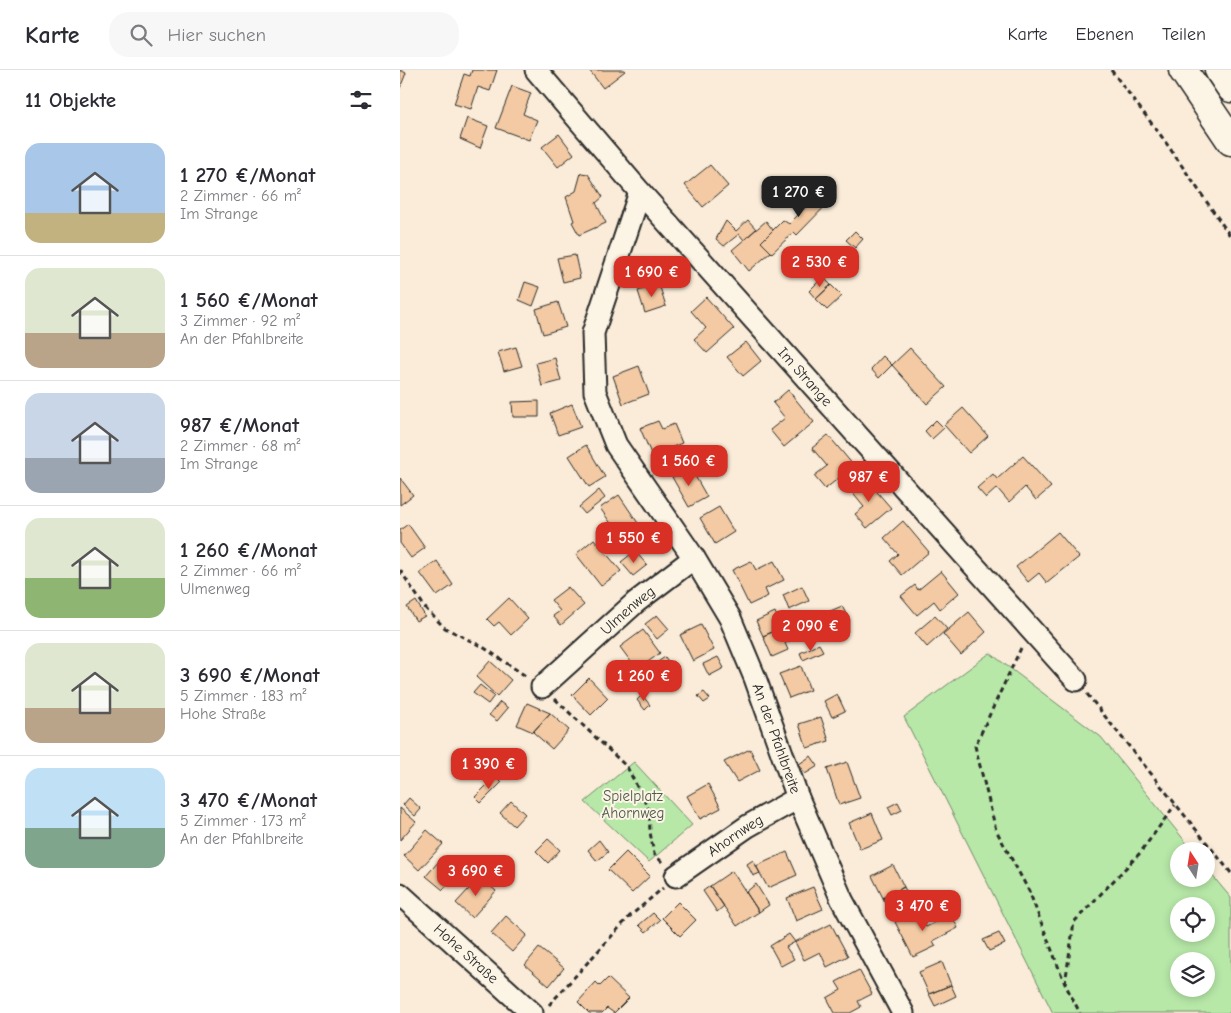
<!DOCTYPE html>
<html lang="de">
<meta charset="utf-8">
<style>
body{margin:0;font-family:"Comic Neue",sans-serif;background:#f7f7f7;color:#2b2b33;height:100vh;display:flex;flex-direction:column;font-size:19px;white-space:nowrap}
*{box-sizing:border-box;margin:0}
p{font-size:16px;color:#7c7c81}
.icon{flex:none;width:28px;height:28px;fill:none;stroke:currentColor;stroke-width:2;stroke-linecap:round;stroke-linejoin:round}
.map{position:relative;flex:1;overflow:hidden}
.side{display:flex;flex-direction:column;background:#fff;width:400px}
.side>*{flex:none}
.needle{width:32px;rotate:348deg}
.tools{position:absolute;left:770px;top:772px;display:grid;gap:10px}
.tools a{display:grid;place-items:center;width:45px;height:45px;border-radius:50%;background:#fff;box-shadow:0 2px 8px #0003;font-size:25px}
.price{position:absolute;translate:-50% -42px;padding:0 11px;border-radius:10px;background:#d93025;color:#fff;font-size:16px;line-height:32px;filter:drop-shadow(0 1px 2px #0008)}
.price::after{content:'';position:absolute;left:50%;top:30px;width:15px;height:11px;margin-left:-8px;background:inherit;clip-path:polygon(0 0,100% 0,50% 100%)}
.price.active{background:#222;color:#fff}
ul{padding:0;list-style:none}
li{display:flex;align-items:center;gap:15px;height:125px;padding:0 25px}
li+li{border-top:1px solid #e1e1e2}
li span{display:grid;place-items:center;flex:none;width:140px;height:100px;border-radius:15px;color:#555}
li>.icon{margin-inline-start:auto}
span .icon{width:60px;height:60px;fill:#fffc;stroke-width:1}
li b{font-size:21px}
h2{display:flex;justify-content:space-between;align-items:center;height:60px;padding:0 25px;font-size:21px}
header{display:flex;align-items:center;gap:30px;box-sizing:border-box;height:70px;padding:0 25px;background:#fff;border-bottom:1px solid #e1e1e2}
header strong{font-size:24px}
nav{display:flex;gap:28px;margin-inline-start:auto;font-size:18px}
.search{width:350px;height:45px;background:#f7f7f7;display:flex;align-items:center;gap:12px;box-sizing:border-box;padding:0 18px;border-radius:20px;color:#7c7c81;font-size:19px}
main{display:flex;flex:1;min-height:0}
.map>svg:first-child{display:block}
.green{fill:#b7e8a8;stroke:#718a6a;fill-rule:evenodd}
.building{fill:#f3caa3;stroke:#2b2b2b}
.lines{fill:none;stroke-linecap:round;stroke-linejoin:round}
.street-casing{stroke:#2b2b2b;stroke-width:25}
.highway-casing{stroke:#2b2b2b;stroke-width:31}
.path{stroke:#2b2b2b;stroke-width:3;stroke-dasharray:5 4;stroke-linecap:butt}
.street{stroke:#fcf5e5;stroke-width:21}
.highway{stroke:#fcf5e5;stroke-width:28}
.labels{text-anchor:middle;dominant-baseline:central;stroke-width:4;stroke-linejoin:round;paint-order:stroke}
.street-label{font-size:15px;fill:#2b2b2b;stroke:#fcf5e5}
.park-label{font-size:15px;fill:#4e5a4a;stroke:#fcf5e5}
</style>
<header>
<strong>Karte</strong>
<div class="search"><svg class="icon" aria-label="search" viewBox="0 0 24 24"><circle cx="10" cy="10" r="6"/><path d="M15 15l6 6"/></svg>Hier suchen</div>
<nav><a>Karte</a><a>Ebenen</a><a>Teilen</a></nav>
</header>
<main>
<section class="side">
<h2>11 Objekte<svg class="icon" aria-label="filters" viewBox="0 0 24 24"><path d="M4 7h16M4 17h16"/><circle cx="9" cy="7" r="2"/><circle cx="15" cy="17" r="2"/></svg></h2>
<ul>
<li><span style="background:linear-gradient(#a9c7e8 70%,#c2b280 0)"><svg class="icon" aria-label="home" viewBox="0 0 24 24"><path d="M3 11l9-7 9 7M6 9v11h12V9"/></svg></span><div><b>1 270 €/Monat</b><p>2 Zimmer · 66 m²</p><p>Im Strange</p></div></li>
<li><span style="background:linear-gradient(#dfe7d0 65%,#b9a48a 0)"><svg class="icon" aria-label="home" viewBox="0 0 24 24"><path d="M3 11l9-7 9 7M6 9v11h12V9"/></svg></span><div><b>1 560 €/Monat</b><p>3 Zimmer · 92 m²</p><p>An der Pfahlbreite</p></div></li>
<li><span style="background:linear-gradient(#c9d6e8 65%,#9aa5b1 0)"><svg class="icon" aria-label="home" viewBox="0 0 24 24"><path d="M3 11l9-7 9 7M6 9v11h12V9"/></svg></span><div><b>987 €/Monat</b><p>2 Zimmer · 68 m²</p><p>Im Strange</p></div></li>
<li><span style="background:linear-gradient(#dfe7d0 60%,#8fb573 0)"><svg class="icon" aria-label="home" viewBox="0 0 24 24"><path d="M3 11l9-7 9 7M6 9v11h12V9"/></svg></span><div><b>1 260 €/Monat</b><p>2 Zimmer · 66 m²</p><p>Ulmenweg</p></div></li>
<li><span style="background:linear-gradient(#dfe7d0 65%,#b9a48a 0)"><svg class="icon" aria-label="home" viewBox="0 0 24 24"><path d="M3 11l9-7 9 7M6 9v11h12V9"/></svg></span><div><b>3 690 €/Monat</b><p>5 Zimmer · 183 m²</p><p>Hohe Straße</p></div></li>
<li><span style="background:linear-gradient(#bfe0f5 60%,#7fa58c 0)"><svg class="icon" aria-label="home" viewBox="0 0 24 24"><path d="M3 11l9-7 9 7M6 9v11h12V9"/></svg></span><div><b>3 470 €/Monat</b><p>5 Zimmer · 173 m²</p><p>An der Pfahlbreite</p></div></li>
</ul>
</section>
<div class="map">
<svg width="831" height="943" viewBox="0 0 831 943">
<rect width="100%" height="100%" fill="#faecd8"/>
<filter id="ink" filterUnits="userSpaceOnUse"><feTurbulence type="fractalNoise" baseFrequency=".02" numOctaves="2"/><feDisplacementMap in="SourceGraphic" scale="10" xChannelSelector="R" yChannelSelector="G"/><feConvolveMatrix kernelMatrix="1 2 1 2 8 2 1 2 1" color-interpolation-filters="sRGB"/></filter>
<g filter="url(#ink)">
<path class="green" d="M 590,583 L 701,667 L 793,781 L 779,781 L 779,809 L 806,809 L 806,798 L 831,828 L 831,943 L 653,943 L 504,647 ZM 779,836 L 806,836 L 806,864 L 779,864 ZM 779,891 L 806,891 L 806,919 L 779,919 Z
M 234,692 L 292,755 L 249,792 L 185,732 Z"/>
<path class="building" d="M 0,0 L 6,3 L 0,18 Z
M 72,0 L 97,0 L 90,21 L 78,17 L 71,39 L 54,34 L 64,4 L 70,6 Z
M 189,0 L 225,0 L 225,1 L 203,18 Z
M 112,16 L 131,23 L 123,44 L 137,50 L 129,70 L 96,58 Z
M 67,48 L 88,56 L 80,78 L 60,69 Z
M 159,64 L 174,84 L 158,97 L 142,77 Z
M 310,95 L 328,116 L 303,137 L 285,115 Z
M 181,103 L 188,104 L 203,127 L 196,133 L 206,153 L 179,165 L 172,152 L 174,151 L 166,127 L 176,121 Z
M 427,115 L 436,125 L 397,165 L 394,162 L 372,183 L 361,172 L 383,150 L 389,154 L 407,136 L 399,128 L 409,117 L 417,125 Z
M 348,150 L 356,159 L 344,170 L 339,164 L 324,176 L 316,169 L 326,151 L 336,161 Z
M 366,151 L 373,160 L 361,172 L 371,182 L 349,201 L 332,180 Z
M 455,161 L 463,169 L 455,178 L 446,170 Z
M 175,185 L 180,208 L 163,212 L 157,188 Z
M 262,191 L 269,211 L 249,218 L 242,198 Z
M 423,207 L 431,215 L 416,229 L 409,221 Z
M 125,212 L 140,217 L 133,236 L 119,230 Z
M 259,214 L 266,236 L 245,243 L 238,221 Z
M 431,215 L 442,226 L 427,240 L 416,229 Z
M 306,227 L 334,259 L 307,283 L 294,269 L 306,258 L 291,241 Z
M 158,232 L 166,257 L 143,264 L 136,239 Z
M 346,272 L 361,291 L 343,306 L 327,287 Z
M 116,277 L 122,296 L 104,301 L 98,282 Z
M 510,278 L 546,317 L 527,334 L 492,295 Z
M 483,286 L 492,295 L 479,308 L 471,299 Z
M 155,288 L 161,311 L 142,316 L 136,293 Z
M 239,296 L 249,324 L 223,334 L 213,306 Z
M 388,320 L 414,352 L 384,377 L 370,360 L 385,348 L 373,333 Z
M 139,331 L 139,347 L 113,347 L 112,332 Z
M 172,334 L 181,357 L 158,365 L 150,343 Z
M 563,338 L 588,366 L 569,383 L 544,355 Z
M 536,350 L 544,358 L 532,369 L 525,361 Z
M 258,351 L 262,359 L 274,354 L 282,373 L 252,386 L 240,358 Z
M 428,365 L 454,396 L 425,419 L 414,406 L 427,396 L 412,378 Z
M 186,375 L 205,407 L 189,417 L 169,386 Z
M 623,386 L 651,417 L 636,430 L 625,417 L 609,432 L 597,418 L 586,428 L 577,418 L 593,404 L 597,409 Z
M 290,397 L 307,427 L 289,437 L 272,407 Z
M 0,408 L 13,425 L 0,435 Z
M 465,408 L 491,438 L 467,458 L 455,444 L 464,437 L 450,420 Z
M 199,420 L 205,428 L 185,444 L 179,437 Z
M 219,425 L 242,459 L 224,472 L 200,438 Z
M 319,437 L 334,462 L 315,474 L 300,448 Z
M 503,451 L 529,482 L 502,505 L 490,491 L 498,484 L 484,468 Z
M 8,454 L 25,478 L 11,488 L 0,473 L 0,460 Z
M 658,462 L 679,487 L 647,513 L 639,503 L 628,512 L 616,497 Z
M 194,469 L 221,501 L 201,516 L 176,484 Z
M 235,481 L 247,495 L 233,506 L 221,492 Z
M 37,491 L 53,515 L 37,526 L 20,503 Z
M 351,491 L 356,500 L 374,491 L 384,510 L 365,519 L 368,526 L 349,535 L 332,500 Z
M 541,501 L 559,523 L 540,539 L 534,531 L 517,545 L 501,526 L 515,515 L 518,520 Z
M 402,516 L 409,531 L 389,540 L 383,525 Z
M 168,517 L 184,535 L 161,555 L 153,546 L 160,541 L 151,530 Z
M 109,528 L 128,549 L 111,565 L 99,552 L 94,556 L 87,549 Z
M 16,531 L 25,546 L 16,551 L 7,537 Z
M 442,536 L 447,546 L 433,553 L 428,542 Z
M 375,542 L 382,558 L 363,566 L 356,551 Z
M 569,542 L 586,562 L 561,585 L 543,564 Z
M 257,545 L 269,559 L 257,569 L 245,554 Z
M 535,546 L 547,559 L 527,577 L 515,563 Z
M 399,550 L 405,564 L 385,573 L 388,580 L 372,587 L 363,566 Z
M 301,555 L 314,580 L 293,591 L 280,565 Z
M 243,560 L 260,583 L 237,600 L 220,577 Z
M 419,574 L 423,581 L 403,590 L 400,583 Z
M 265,587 L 275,601 L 264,608 L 255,594 Z
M 318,587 L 324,598 L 309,606 L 303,594 Z
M 90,591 L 111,610 L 97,626 L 76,607 Z
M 401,596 L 410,620 L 389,628 L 379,604 Z
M 189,608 L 208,628 L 191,645 L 172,625 Z
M 80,615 L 94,626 L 88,634 L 73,623 Z
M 304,622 L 310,629 L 304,633 L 298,626 Z
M 437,624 L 445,641 L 432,647 L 424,631 Z
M 242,625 L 250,635 L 245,640 L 237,630 Z
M 100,632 L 108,638 L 97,651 L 89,645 Z
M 127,633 L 150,643 L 133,662 L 117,655 Z
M 150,643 L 169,660 L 152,679 L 133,662 Z
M 421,647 L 429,671 L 407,678 L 399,654 Z
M 350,679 L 360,700 L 337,712 L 324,692 Z
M 411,686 L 418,696 L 405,704 L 399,694 Z
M 447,692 L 460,728 L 439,735 L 427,699 Z
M 96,706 L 102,712 L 81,733 L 75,727 Z
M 308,714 L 321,738 L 300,749 L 287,726 Z
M 9,728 L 21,739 L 15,746 L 3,735 Z
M 111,731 L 125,744 L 114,756 L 100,743 Z
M 498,732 L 502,740 L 492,745 L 488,737 Z
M 0,738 L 16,752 L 0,770 Z
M 472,743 L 483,770 L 460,779 L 449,753 Z
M 27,760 L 43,774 L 19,800 L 4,786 Z
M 148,769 L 160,780 L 148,793 L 136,781 Z
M 199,770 L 208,782 L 197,791 L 188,780 Z
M 226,782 L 250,806 L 232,823 L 208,800 Z
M 387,782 L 397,805 L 368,818 L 356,796 Z
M 353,790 L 360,803 L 353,806 L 347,794 Z
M 39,791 L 56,805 L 43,820 L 26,806 Z
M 493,795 L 504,817 L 483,828 L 472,806 Z
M 332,801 L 359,842 L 337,856 L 310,816 Z
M 80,807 L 96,821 L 72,848 L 56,833 Z
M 356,814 L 369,835 L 359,842 L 346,822 Z
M 310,816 L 324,836 L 317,842 L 303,821 Z
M 413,817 L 423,839 L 396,851 L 387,828 Z
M 504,817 L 509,827 L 488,838 L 483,828 Z
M 278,832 L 296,850 L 280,866 L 262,848 Z
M 518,841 L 526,857 L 551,845 L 558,858 L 533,871 L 536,876 L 513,887 L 495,852 Z
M 253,843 L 260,850 L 246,862 L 239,855 Z
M 106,846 L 127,865 L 112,882 L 91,863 Z
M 431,854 L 448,886 L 427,897 L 420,882 L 404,890 L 395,872 Z
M 599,863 L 605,874 L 589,881 L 583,870 Z
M 389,864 L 395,872 L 386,877 L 394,889 L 381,896 L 370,876 Z
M 139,878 L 164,898 L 149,916 L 125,895 Z
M 542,892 L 551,915 L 529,924 L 519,902 Z
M 459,900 L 472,924 L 458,931 L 461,937 L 450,943 L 435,943 L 427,928 L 441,920 L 436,912 Z
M 208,908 L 229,928 L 214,943 L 207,938 L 202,943 L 189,943 L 178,932 L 196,912 L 200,916 Z
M 551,915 L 556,926 L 535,936 L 529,924 Z"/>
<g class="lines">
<defs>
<g id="street">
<path id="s1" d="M 136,0 L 240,122 L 676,610"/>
<path id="s2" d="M 240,122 L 193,263 L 195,322 L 216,375 L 294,488 L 330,548 L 355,608 L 398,728 L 442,830 L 503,943"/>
<path id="s3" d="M 142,617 L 236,532 L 294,488"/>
<path id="s4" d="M 276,806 L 348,756 L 398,728"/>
<path id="s5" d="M 0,824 L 132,943"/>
</g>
<path id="highway" d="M 783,0 L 831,71
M 819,0 L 831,18"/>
</defs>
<use href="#street" class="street-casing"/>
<use href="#highway" class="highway-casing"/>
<path class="path" d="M 711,0 L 762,67 L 831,167
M 0,500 L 26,539 L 45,558 L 83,577 L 127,607
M 621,578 L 575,676 L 596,760 L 629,821 L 665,914 L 680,943
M 687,624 L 831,803
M 155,629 L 227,697 L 249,740 L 250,762 L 254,784 L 263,793
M 665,914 L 674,852 L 740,783 L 775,735
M 149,935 L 229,847 L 263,818"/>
<use href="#street" class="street"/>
<use href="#highway" class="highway"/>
</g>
</g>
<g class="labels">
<g class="street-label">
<text stroke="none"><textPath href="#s1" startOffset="408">Im Strange</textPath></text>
<text stroke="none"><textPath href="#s3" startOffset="115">Ulmenweg</textPath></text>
<text stroke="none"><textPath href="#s2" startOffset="601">An der Pfahlbreite</textPath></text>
<text stroke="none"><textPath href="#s4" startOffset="72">Ahornweg</textPath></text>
<text stroke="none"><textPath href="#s5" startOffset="89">Hohe Straße</textPath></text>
</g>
<g class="park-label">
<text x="233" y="726">Spielplatz<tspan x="233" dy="17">Ahornweg</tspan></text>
</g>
</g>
</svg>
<div class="tools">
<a><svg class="needle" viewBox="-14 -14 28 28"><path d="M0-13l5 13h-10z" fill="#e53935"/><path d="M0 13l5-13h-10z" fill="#7c7c81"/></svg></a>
<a><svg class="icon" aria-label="locate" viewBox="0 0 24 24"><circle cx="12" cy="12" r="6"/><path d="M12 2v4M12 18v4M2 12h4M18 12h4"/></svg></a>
<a><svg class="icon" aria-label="layers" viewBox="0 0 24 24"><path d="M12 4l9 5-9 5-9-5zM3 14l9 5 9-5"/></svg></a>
</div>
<b class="price active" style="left:399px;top:148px">1 270 €</b>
<b class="price" style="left:420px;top:218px">2 530 €</b>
<b class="price" style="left:252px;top:228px">1 690 €</b>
<b class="price" style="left:289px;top:417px">1 560 €</b>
<b class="price" style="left:469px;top:433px">987 €</b>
<b class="price" style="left:234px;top:494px">1 550 €</b>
<b class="price" style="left:411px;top:582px">2 090 €</b>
<b class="price" style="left:244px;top:632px">1 260 €</b>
<b class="price" style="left:89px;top:720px">1 390 €</b>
<b class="price" style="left:76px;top:827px">3 690 €</b>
<b class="price" style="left:523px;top:862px">3 470 €</b>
</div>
</main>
